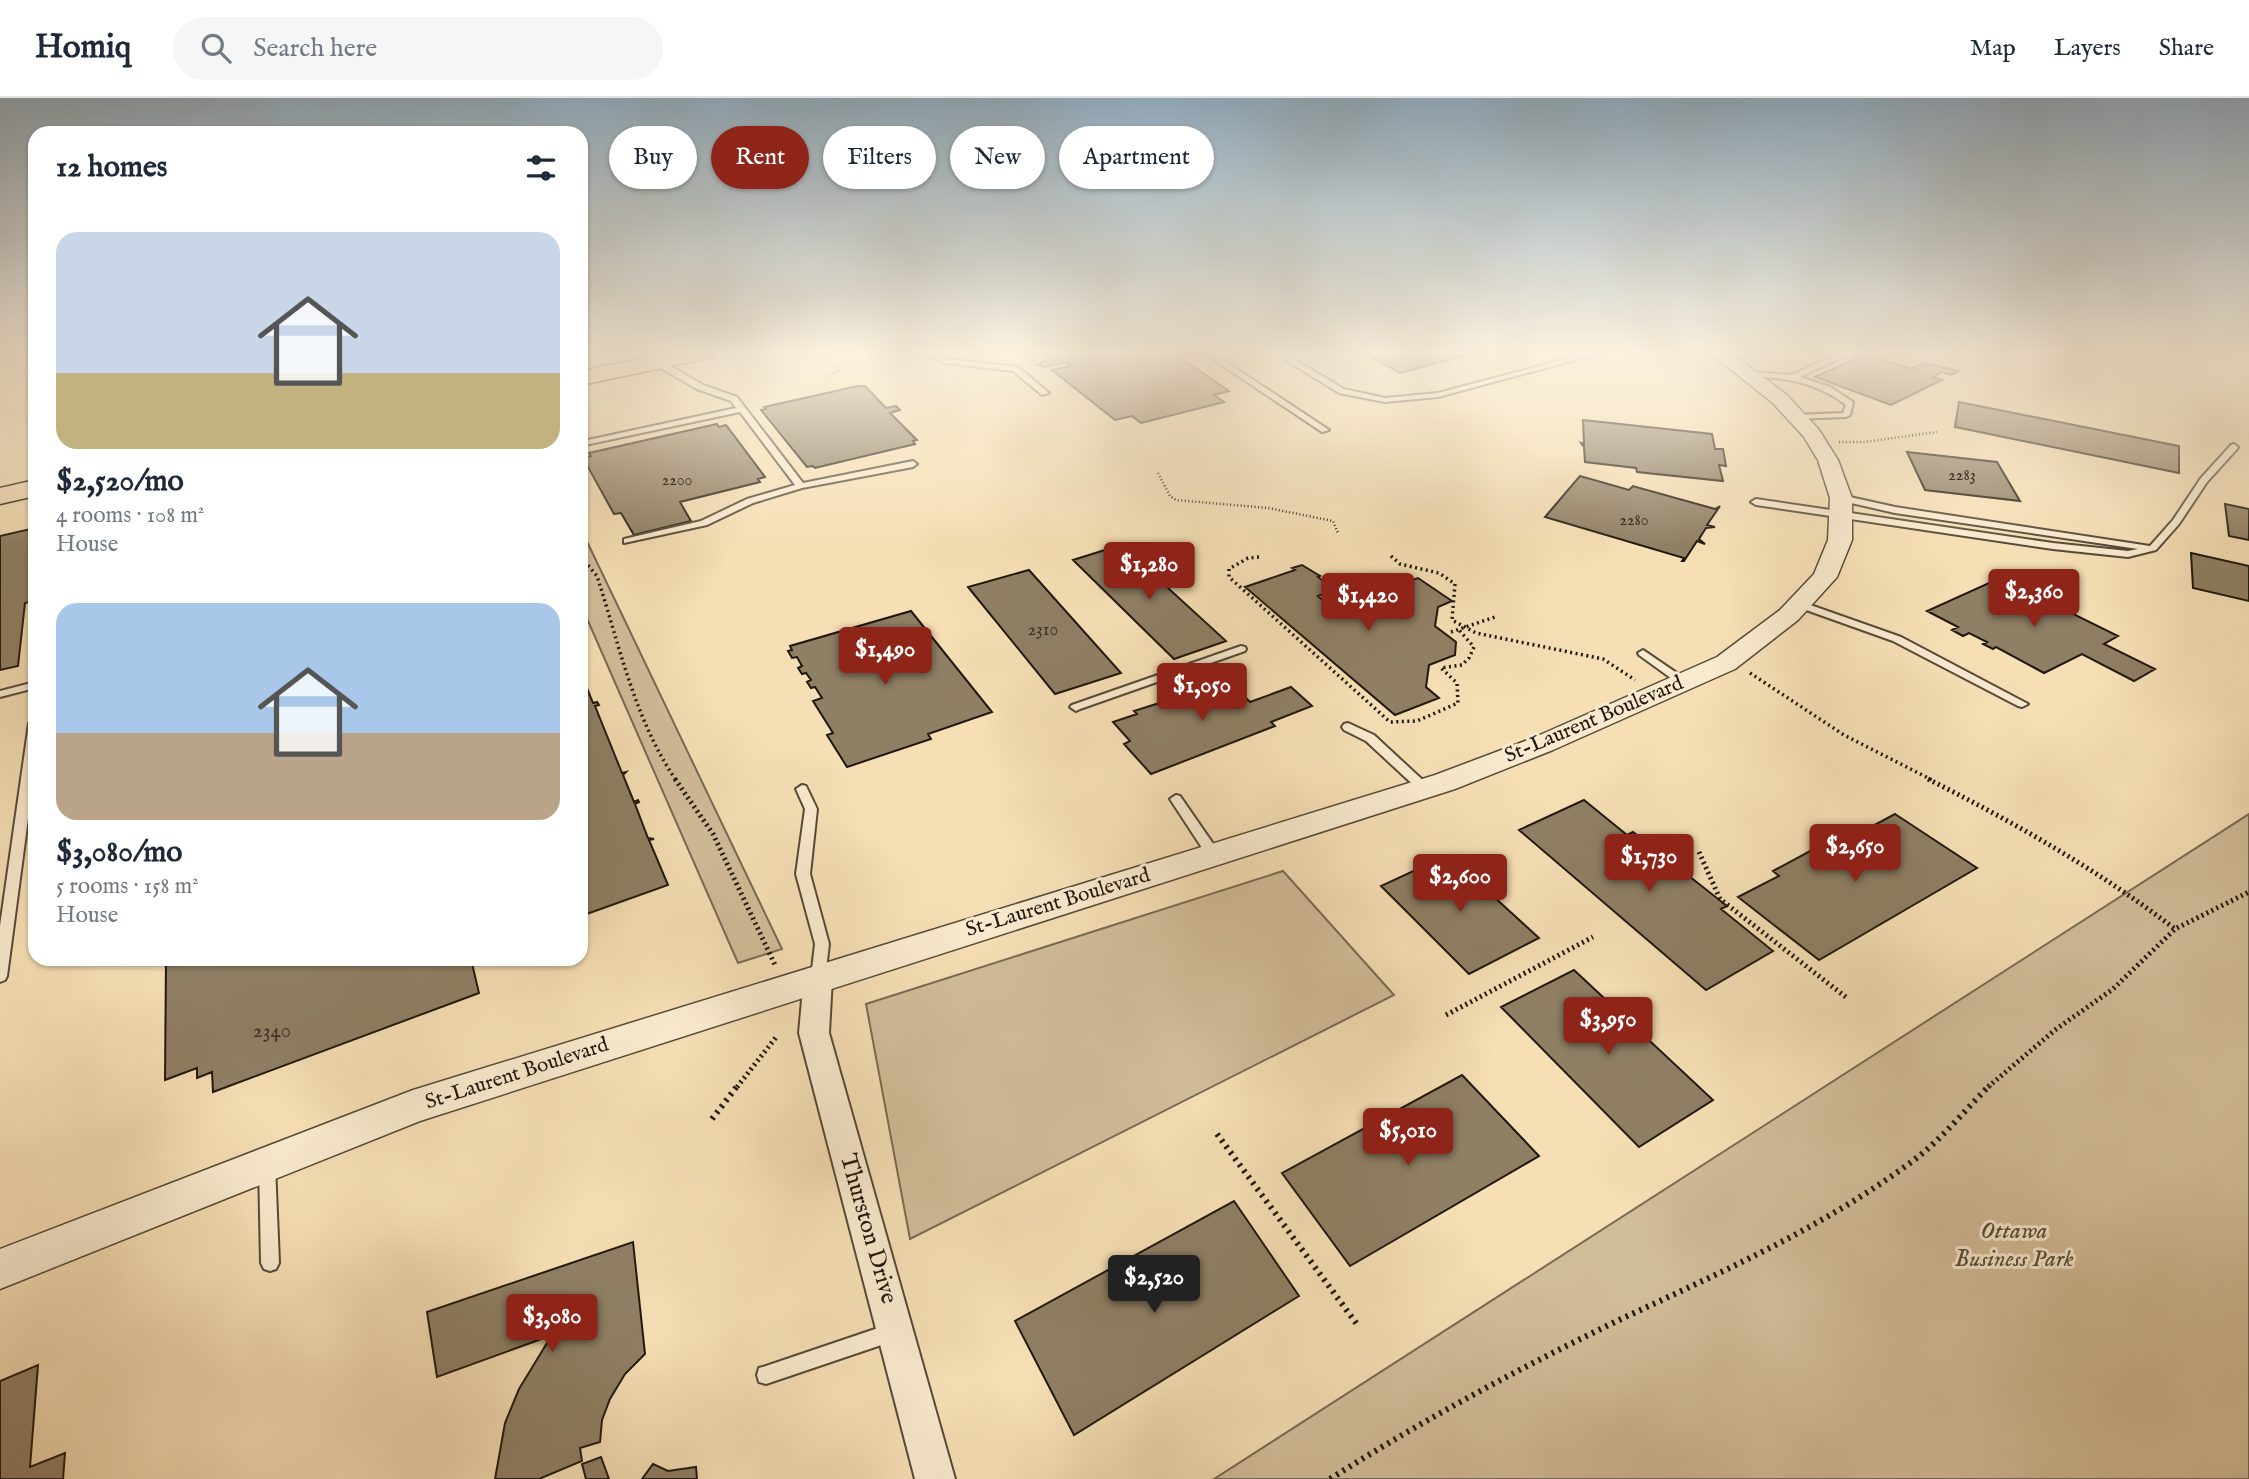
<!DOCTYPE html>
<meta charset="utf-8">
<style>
body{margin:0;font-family:"IM FELL English",serif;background:#f6f6f7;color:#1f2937;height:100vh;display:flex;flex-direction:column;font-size:26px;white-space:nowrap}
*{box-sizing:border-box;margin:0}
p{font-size:23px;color:#747a83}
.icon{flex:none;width:38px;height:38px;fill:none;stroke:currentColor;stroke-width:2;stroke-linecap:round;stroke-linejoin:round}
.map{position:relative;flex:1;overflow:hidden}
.side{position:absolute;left:28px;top:28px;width:560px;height:840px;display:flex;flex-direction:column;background:#fff;border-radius:21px;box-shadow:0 2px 5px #0004}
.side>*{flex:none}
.hud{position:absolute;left:609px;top:28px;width:665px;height:63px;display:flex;gap:14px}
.price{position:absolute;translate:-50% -60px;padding:0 16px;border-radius:7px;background:#8f2418;color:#fff;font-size:23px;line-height:46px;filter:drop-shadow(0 2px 4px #0008)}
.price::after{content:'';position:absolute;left:50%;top:42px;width:21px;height:16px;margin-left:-10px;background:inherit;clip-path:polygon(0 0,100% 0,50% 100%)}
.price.selected{background:#222;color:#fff}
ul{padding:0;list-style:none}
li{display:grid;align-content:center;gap:14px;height:371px;padding:0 28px}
li span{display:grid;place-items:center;height:217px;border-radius:21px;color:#555}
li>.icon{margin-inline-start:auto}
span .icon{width:126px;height:126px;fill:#fffc;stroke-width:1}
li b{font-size:30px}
h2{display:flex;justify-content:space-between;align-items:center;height:84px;padding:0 28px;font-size:30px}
.pill{padding:0 24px;border-radius:32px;background:#fff;box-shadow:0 2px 5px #0004;font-size:24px;line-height:63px}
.pill.selected{background:#8f2418;color:#fff}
header{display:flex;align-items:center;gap:42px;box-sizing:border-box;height:98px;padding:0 35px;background:#fff;border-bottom:2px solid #e0e1e3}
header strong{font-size:33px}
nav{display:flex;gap:38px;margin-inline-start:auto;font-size:24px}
.search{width:490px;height:63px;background:#f6f6f7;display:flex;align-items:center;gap:18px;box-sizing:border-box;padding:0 24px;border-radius:38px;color:#747a83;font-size:26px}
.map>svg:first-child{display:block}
.green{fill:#d2bd99;stroke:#796a54;stroke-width:2}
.building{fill:#8f7f65;stroke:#20180e;stroke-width:2}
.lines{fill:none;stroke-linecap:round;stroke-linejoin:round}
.service-casing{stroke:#564a38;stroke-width:4}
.minor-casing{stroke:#564a38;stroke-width:4}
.tertiary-casing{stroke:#564a38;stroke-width:3}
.primary-casing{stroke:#20180e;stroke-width:3}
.path-far3{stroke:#20180e;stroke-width:2.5;stroke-dasharray:1 2.5;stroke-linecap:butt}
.path-far2{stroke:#20180e;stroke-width:3.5;stroke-dasharray:2 3.5;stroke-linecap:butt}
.path-far1{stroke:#20180e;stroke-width:5;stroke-dasharray:2 3.5;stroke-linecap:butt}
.path{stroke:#20180e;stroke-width:6;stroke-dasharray:2.5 5;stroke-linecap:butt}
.service{fill:#f9eacf;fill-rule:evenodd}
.minor{fill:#f9eacf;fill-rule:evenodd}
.tertiary{fill:#f9eacf;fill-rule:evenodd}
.primary{fill:#f6dfb5;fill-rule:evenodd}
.labels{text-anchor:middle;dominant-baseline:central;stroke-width:6;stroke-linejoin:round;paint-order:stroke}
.far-number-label{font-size:16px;fill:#3c3224}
.number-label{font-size:18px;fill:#3c3224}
.street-label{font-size:21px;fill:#20180e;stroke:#f9eacf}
.near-number-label{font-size:21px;fill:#3c3224}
.near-street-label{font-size:24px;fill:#20180e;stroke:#f9eacf}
.near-park-label{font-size:24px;font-style:italic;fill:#554a38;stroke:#f9eacf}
</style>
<header>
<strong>Homiq</strong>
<div class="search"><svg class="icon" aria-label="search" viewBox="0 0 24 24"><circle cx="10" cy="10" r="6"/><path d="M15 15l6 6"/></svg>Search here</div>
<nav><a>Map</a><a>Layers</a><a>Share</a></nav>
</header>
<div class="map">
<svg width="2249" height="1381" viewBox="0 0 2249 1381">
<rect width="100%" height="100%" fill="#f6dfb5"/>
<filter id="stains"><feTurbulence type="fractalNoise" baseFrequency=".00286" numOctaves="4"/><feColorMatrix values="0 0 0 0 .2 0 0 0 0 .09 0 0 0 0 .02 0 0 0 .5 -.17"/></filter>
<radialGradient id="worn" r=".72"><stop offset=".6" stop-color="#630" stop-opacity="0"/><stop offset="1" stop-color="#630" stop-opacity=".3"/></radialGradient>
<path class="green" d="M 581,431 L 782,851 L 738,865 L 581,507 Z
M 2249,716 L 2249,1381 L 1214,1381 Z
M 1283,773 L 1394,897 L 910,1141 L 866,906 Z"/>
<path class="building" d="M 1049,254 L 1172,254 L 1229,293 L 1214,297 L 1224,304 L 1141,325 L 1132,318 L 1115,322 L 1052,272 L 1071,268 L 1066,264 L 1044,269 L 1037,267 L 1057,257 Z
M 1363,254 L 1478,254 L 1400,275 Z
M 1866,256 L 1911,271 L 1924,265 L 1959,273 L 1951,277 L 1942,274 L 1933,279 L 1942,282 L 1891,307 L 1815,279 Z
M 858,288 L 865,288 L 886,310 L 896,308 L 900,312 L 890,315 L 917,342 L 913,343 L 915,346 L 815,370 L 813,368 L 807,369 L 761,312 L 766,311 L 764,309 Z
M 1959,304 L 2179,348 L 2179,375 L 1955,329 Z
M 1583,322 L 1712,336 L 1715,351 L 1723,351 L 1726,368 L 1719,367 L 1723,383 L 1637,374 L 1636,370 L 1585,364 L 1584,349 L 1581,345 L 1584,346 Z
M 717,326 L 719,329 L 726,327 L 765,379 L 758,381 L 760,384 L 680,404 L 691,423 L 634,437 L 621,415 L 614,416 L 583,360 L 591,358 L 589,355 Z
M 1907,354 L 1997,364 L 2020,403 L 1925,392 Z
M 1580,378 L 1629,392 L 1633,388 L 1715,411 L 1720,408 L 1707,427 L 1715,429 L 1706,430 L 1699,441 L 1705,446 L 1697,443 L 1684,463 L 1682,463 L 1684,460 L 1545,419 Z
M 2225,406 L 2249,411 L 2249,442 L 2229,438 Z
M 35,430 L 35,460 L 29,483 L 35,482 L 34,503 L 25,505 L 18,568 L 0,572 L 0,438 Z
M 1121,447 L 1226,543 L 1174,561 L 1073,462 Z
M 2191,455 L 2249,468 L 2249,503 L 2193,490 Z
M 1302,467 L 1320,478 L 1318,479 L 1322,482 L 1325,481 L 1335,492 L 1318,498 L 1332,510 L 1418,480 L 1452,503 L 1438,509 L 1435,528 L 1456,544 L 1455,557 L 1429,567 L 1426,589 L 1439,600 L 1395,617 L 1245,489 L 1295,472 L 1292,470 Z
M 1029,472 L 1121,575 L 1055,596 L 968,489 Z
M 2000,480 L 2118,538 L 2104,546 L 2155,571 L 2134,583 L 2082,556 L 2044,575 L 1996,549 L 1993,551 L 1983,546 L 1987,544 L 1969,535 L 1963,538 L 1952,532 L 1958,529 L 1927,513 Z
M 911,513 L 992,614 L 928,636 L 931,641 L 847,669 L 827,637 L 833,635 L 813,603 L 822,600 L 815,589 L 811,590 L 807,584 L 811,582 L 806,575 L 802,576 L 798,570 L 802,568 L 797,559 L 792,560 L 788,553 L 792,552 L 790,548 Z
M 581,575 L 593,605 L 597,604 L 599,607 L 595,608 L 622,675 L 626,674 L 623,677 L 634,704 L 638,702 L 639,704 L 635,706 L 648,740 L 654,741 L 649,742 L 668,787 L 581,818 Z
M 1229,583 L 1250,604 L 1291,589 L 1312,608 L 1271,624 L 1275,628 L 1151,676 L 1124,646 L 1130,643 L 1113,624 L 1137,616 L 1134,613 Z
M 1584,702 L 1627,737 L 1633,734 L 1727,808 L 1721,811 L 1773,853 L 1706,892 L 1519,732 Z
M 1895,716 L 1977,770 L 1819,862 L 1738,799 L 1779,778 L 1773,773 L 1851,731 L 1858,736 Z
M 1448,757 L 1539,840 L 1469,876 L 1381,788 Z
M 166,861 L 471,861 L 479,895 L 213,994 L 212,974 L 197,980 L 197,970 L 165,982 Z
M 1574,872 L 1713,1002 L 1639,1049 L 1501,909 Z
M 1462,977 L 1539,1058 L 1350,1168 L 1282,1075 Z
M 1234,1103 L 1299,1198 L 1074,1337 L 1015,1223 Z
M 633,1144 L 645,1256 L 625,1276 L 610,1301 L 602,1322 L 600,1344 L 580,1350 L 582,1363 L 539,1381 L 495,1381 L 505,1325 L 519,1291 L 547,1245 L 547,1239 L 437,1279 L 427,1214 Z
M 38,1267 L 30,1369 L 65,1355 L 63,1381 L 0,1381 L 0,1283 Z
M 601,1359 L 609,1381 L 586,1381 L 582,1366 Z
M 653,1366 L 668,1373 L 696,1369 L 697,1381 L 642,1381 Z"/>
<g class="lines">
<defs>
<path id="service" d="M 923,254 L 933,254 L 946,261 L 1018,269 L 1049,295 L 1042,297 L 1013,273 L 944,265 Z
M 1202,254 L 1211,254 L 1329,332 L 1322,334 Z
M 1273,254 L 1282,254 L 1344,291 L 1385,300 L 1438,295 L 1592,254 L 1605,254 L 1438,299 L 1385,304 L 1339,295 Z
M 1843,254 L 1853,254 L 1800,279 L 1830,289 L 1853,304 L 1850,317 L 1846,319 L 1794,321 L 1793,319 L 1797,317 L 1843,315 L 1846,307 C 1817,284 1786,280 1750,278 L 1746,276 L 1750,274 L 1791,277 Z
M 654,262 L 660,262 L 703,287 L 737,299 L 803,385 L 913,363 L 917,366 L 913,369 L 802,390 L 753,405 L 707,427 L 624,445 L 624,441 L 701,423 L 747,401 L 795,387 L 740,314 L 585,347 L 585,343 L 588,342 L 736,310 L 731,303 L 697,291 L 654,266 Z
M 2234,346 L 2238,349 L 2237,351 L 2207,384 L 2179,426 L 2156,452 L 2128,459 L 2053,451 L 1756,407 L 1751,404 L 1756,401 L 2053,445 L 2128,453 L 2138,451 L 1895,415 L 1838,402 L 1836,400 L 1841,397 L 1895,409 L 2150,448 L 2173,422 L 2201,380 L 2231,347 Z
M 1799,503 L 1901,539 L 2028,606 L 2022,609 L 2018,608 L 1893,543 L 1795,508 L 1794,506 Z
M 1241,548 L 1245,549 L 1246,551 L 1245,553 L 1080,611 L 1076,613 L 1070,609 L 1072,607 Z
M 1643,552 L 1687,582 L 1689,584 L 1687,586 L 1679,586 L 1639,557 L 1638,555 Z
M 35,584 L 35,590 L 0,599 L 0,593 Z
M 35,621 L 35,668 L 7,878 L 5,882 L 0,884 L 0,828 L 29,625 Z
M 1348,625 L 1374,637 L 1428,687 L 1430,690 L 1428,693 L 1420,693 L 1366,643 L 1344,632 L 1342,629 L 1344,626 Z
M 802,687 L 806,688 L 817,711 L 810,776 L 829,846 L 825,880 L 823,884 L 818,886 L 813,884 L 811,880 L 815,846 L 796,776 L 805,711 L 796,691 Z
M 1176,697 L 1180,698 L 1218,753 L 1219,756 L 1218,759 L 1208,759 L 1170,701 Z
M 267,1060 L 273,1062 L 275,1067 L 279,1165 L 276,1171 L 270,1173 L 264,1171 L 261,1165 L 259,1067 L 261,1062 Z
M 893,1225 L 899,1228 L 902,1234 L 899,1240 L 893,1243 L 766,1286 L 759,1284 L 757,1277 L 759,1270 L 766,1268 Z"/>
<path id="minor" d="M 818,869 L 828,872 L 832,880 L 829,935 L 955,1381 L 915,1381 L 799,935 L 804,880 L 808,872 Z"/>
<path id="tertiary" d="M 1709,254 L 1730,254 L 1787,297 L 1819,332 L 1838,362 L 1852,400 L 1852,442 L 1837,479 L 1798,522 L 1735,571 L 1553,652 L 1455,691 L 420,1023 L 0,1191 L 0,1151 L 413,992 L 1435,677 L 1533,640 L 1717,559 L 1780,512 L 1814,476 L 1828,442 L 1830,400 L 1818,362 L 1804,339 L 1773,305 Z"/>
<path id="primary" d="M 672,254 L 716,254 L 713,259 L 705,261 L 581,287 L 581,273 Z
M 35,382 L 35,398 L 0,406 L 0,390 Z"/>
</defs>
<use href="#service" class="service-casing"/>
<use href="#minor" class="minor-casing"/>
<use href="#tertiary" class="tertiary-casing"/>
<use href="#primary" class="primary-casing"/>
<path class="path-far3" d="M 822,254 L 839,272 L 829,278
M 1028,254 L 1034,263 L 1031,266
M 1620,254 L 1644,265
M 2230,254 L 2249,257
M 1839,344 L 1864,344 L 1937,334
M 1158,375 L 1170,398 L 1176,402 L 1268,410 L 1333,423 L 1338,435"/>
<path class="path-far2" d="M 1391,458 L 1400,466 L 1439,475 L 1455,486 L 1452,522 L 1476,535 L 1603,561 L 1635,582
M 581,459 L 597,478 C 619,546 635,623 676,682
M 1259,459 L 1248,460 L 1229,471 L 1229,479 L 1390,624 L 1417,623 L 1458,605 L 1457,585 L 1441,570 L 1462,567 L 1469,560 L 1474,549 L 1459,532
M 1451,534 L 1495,519
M 1750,575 L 1844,637 L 1932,682"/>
<path class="path-far1" d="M 675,681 L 713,736 L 776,869
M 1928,681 C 2015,725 2098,772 2175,831
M 1699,754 L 1720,801 L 1847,900
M 1446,917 L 1593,839
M 737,989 L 777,938
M 1988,989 L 2055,932 L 2113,891 L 2175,831 L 2249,794"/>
<path class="path" d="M 712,1021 L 738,987
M 1217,1036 L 1359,1229
M 1330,1381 C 1423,1322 1518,1271 1617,1223 C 1719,1175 1823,1130 1914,1062 C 1942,1041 1965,1012 1990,987"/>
<use href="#service" class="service"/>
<use href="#minor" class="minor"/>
<use href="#tertiary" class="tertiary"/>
<use href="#primary" class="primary"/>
</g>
<linearGradient id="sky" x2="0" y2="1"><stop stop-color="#90aabd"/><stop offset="0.57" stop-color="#fbf1de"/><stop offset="1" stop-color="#fbf1de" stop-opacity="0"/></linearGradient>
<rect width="2249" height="447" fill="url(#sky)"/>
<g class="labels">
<g class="far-number-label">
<text x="1962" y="378">2283</text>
<text x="677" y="383">2200</text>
<text x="1634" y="423">2280</text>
</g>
<g class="number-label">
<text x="1043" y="532">2310</text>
</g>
<g class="street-label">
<text transform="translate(1594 622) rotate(-23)">St-Laurent Boulevard</text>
<text transform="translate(1058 805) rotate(-17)">St-Laurent Boulevard</text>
<text transform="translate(517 976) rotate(-18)">St-Laurent Boulevard</text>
</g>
<g class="near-number-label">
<text x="272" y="933">2340</text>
</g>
<g class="near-street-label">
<text transform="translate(868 1131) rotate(74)">Thurston Drive</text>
</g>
<g class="near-park-label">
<text x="2014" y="1133">Ottawa<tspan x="2014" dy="28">Business Park</tspan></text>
</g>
</g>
<rect width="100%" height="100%" filter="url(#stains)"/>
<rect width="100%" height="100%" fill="url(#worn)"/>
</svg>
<b class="price" style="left:1149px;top:504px">$1,280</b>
<b class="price" style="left:2034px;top:531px">$2,360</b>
<b class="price" style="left:1368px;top:535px">$1,420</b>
<b class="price" style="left:885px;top:589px">$1,490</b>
<b class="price" style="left:1202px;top:625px">$1,050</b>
<b class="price" style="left:1855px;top:786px">$2,650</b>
<b class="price" style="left:1649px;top:796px">$1,730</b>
<b class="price" style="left:1460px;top:816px">$2,600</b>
<b class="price" style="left:1608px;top:959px">$3,950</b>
<b class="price" style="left:1408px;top:1070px">$5,010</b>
<b class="price selected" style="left:1154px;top:1217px">$2,520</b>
<b class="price" style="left:552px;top:1256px">$3,080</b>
<div class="hud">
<a class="pill">Buy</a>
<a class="pill selected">Rent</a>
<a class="pill">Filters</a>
<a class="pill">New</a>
<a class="pill">Apartment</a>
</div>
<section class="side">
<h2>12 homes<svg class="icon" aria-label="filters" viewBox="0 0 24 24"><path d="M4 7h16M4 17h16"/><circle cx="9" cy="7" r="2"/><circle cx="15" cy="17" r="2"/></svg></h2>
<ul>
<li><span style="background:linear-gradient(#c9d6e8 65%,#c2b280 0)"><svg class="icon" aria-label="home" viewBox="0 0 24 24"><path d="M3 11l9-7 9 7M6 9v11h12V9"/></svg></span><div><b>$2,520/mo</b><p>4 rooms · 108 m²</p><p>House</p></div></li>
<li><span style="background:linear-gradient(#a9c7e8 60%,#b9a48a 0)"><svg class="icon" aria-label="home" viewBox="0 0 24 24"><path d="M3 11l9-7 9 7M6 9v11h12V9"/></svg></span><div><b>$3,080/mo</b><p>5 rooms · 158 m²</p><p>House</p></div></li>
</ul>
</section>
</div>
